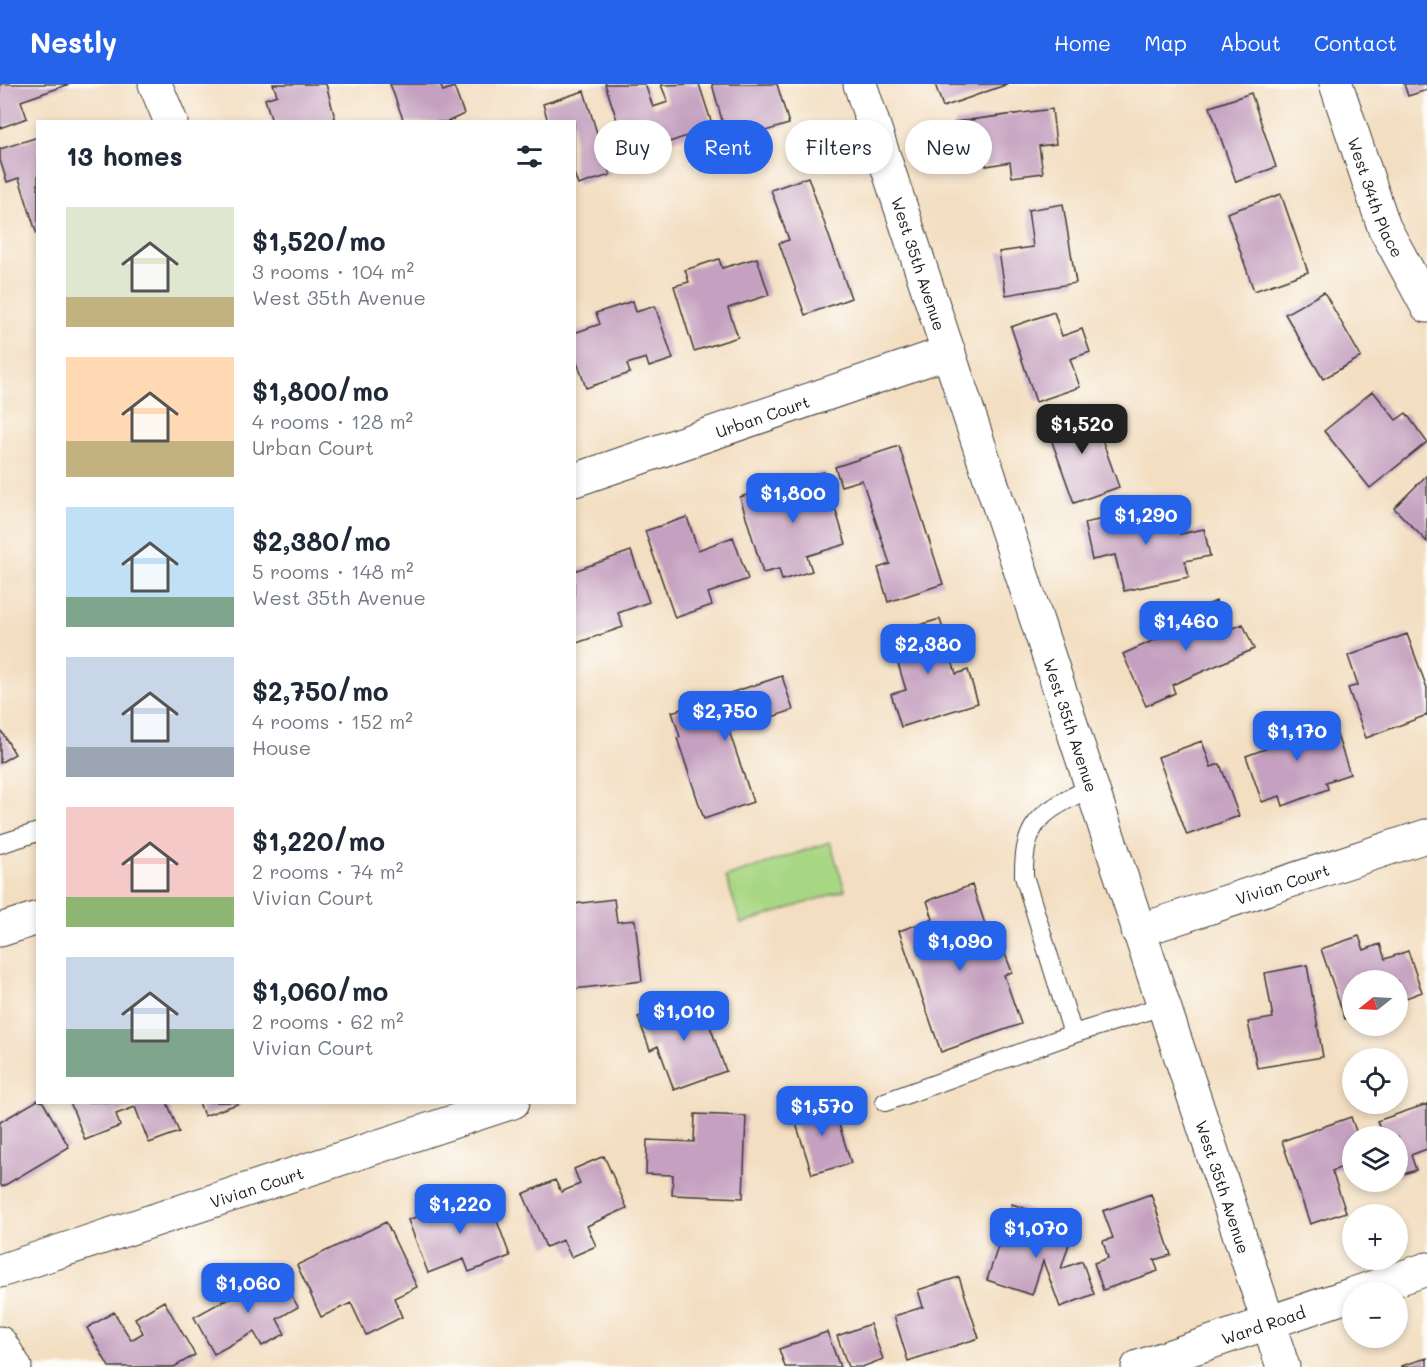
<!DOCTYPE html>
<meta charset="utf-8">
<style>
body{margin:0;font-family:Mali,sans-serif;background:#f2f2f3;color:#1f2937;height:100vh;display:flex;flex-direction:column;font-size:22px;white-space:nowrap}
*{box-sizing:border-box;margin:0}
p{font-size:20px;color:#747a83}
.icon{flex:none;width:33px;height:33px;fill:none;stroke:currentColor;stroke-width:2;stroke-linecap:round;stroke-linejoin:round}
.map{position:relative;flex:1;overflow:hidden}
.details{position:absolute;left:36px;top:36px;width:540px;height:984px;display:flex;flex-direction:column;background:#fff;border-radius:0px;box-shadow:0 3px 9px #0003}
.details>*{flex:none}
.guide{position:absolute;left:594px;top:36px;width:570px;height:54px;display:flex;gap:12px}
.needle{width:39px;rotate:252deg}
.fabs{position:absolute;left:1342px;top:886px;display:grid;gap:12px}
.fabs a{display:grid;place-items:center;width:66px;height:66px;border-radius:50%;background:#fff;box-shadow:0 3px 9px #0003;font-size:30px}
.price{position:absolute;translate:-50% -51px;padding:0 14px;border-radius:12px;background:#2563eb;color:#fff;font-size:20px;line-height:39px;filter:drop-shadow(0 2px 3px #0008)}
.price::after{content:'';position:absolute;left:50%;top:36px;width:18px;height:14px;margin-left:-9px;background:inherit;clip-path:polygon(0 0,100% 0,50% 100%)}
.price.selected{background:#222;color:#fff}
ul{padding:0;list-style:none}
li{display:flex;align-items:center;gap:18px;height:150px;padding:0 30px}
li span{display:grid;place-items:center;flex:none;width:168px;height:120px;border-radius:0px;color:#555}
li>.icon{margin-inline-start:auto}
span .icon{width:72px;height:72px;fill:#fffc;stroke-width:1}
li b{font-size:26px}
h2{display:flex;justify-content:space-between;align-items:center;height:72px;padding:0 30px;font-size:26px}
.chip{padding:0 21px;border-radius:27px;background:#fff;box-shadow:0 3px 9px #0003;font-size:21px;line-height:54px}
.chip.selected{background:#2563eb;color:#fff}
header{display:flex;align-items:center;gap:36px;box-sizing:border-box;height:84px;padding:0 30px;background:#2563eb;color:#fff}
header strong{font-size:28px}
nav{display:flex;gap:33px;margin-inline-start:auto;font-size:21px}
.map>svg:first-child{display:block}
.green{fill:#a8d784;stroke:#627a50;stroke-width:1.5}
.building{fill:#c5a0c0}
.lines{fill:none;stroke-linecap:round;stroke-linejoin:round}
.lane-casing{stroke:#3c3935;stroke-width:20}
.street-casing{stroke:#3c3935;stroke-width:35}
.secondary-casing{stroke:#3c3935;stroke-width:35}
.lane{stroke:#fff;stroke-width:18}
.street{stroke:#fff;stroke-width:33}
.secondary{stroke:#fff;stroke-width:33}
.labels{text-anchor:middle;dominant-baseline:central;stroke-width:5;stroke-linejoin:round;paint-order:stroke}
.street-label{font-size:16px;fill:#1c1c1c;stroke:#fdfcf7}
</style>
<header>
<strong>Nestly</strong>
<nav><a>Home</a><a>Map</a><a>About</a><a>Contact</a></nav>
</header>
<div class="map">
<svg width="1427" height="1283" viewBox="0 0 1427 1283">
<rect width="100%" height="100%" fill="#fdfcf7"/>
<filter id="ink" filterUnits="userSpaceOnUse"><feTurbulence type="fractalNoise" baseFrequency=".0167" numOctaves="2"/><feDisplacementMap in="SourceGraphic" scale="12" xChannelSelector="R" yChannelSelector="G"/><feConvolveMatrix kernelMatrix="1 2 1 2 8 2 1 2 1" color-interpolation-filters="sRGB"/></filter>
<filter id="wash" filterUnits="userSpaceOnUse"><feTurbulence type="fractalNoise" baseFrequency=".008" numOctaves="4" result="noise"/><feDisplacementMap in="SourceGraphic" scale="24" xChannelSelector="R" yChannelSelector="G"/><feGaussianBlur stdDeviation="1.35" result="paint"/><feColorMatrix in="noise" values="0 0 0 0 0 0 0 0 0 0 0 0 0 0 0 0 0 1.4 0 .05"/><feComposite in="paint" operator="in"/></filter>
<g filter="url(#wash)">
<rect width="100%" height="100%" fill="#f3dec1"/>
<path class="green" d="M 830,758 L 845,806 L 741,840 L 726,793 Z"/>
<g id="blocks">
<path class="building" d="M 0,0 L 70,0 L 21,17 L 27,34 L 0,44 Z
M 273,0 L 326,0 L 336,38 L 272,38 L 265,15 L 277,11 Z
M 390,0 L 440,0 L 443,7 L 454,3 L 464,30 L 447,38 L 404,38 Z
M 605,0 L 645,0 L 653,23 L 668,18 L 661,1 L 699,0 L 713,43 L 629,72 Z
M 712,0 L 777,0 L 789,40 L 728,58 Z
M 935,0 L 1008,0 L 943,23 Z
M 1404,0 L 1427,0 L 1427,6 L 1408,12 Z
M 584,7 L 610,91 L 578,101 L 574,89 L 574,38 L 548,38 L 543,20 Z
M 1251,9 L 1276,83 L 1236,98 L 1210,23 Z
M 1052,25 L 1056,60 L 1039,62 L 1043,89 L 1012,93 L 1010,78 L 986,82 L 985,68 L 959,71 L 955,38 Z
M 38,53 L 38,151 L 37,151 L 19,94 L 7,98 L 0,76 L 0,65 Z
M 808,93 L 851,214 L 805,231 L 779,159 L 789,156 L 771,106 Z
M 1281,110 L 1308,188 L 1254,207 L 1227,129 Z
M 1063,120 L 1076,199 L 1006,211 L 999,168 L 1033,163 L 1028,126 Z
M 757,174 L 769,211 L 728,224 L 738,253 L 694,267 L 674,202 L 689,198 L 685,186 L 719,175 L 722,184 Z
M 1324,208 L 1361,273 L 1323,295 L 1285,230 Z
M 633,217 L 636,228 L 655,222 L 673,275 L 649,283 L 646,274 L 627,280 L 630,289 L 586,304 L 574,269 L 574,249 L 600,240 L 596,229 Z
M 1054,228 L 1062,252 L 1082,245 L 1090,268 L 1070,275 L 1080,303 L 1036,318 L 1011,243 Z
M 1373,307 L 1396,336 L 1406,329 L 1427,358 L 1370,404 L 1324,347 Z
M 1090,322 L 1119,403 L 1074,419 L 1045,338 Z
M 899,362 L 943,500 L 888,518 L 878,484 L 890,480 L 862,396 L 841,402 L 835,383 Z
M 824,388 L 846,460 L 807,472 L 812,487 L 782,496 L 779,485 L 763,489 L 740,413 Z
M 1427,391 L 1427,458 L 1394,424 Z
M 1173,420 L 1180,450 L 1204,445 L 1210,472 L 1185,477 L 1189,493 L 1124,507 L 1115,471 L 1092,476 L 1084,439 Z
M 687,433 L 698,466 L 733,453 L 748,495 L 708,509 L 712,521 L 675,534 L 645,447 Z
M 631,467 L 649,518 L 618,529 L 623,543 L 574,560 L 574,487 Z
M 1216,517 L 1229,546 L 1243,540 L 1254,565 L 1172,601 L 1175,609 L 1146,622 L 1123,570 L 1182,544 L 1177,534 Z
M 940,535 L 956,590 L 968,586 L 978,619 L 901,643 L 891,610 L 906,606 L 889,550 Z
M 1407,550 L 1427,604 L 1427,631 L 1366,654 L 1348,604 L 1358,601 L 1348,572 Z
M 782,592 L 793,626 L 729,647 L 753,718 L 704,735 L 677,654 L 680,653 L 672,628 Z
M 1302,631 L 1309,651 L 1334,642 L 1350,690 L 1326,698 L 1328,705 L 1283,722 L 1280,712 L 1262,718 L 1246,672 L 1268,664 L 1261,645 Z
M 0,645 L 15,670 L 0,679 Z
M 1202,657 L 1211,683 L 1220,680 L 1239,732 L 1187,751 L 1158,673 Z
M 972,801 L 995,870 L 1004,867 L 1012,888 L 1004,891 L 1021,940 L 941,968 L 899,847 L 933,835 L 927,817 Z
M 614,815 L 617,838 L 635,836 L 642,897 L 574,905 L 574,820 Z
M 1359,852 L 1364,866 L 1380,860 L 1385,875 L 1408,867 L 1422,908 L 1398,917 L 1398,897 L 1353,897 L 1353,932 L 1345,935 L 1321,865 Z
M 1307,881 L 1323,973 L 1257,984 L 1248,938 L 1273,934 L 1265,889 Z
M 699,911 L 726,987 L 674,1006 L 658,962 L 650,966 L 638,933 Z
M 831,1015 L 851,1079 L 812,1090 L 792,1027 Z
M 38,1016 L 43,1018 L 69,1063 L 2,1103 L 0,1099 L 0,1038 Z
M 70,1018 L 167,1018 L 179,1048 L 149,1059 L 135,1023 L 116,1030 L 120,1042 L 85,1056 Z
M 199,1018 L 240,1018 L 240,1019 L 204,1032 Z
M 1427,1020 L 1427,1065 L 1411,1071 L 1416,1086 L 1398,1092 L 1398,1053 L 1383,1053 L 1377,1037 Z
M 695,1030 L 746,1032 L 743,1114 L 672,1111 L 673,1091 L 646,1090 L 647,1056 L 694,1058 Z
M 1351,1033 L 1358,1053 L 1353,1053 L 1353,1079 L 1332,1087 L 1346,1128 L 1310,1140 L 1282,1057 Z
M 604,1072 L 627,1124 L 587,1142 L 596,1162 L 571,1173 L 563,1156 L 546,1163 L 523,1110 L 555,1096 L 561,1108 L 580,1100 L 574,1085 Z
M 486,1107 L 510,1172 L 469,1188 L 464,1175 L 428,1189 L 408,1136 Z
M 1151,1110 L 1171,1171 L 1154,1176 L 1158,1187 L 1103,1206 L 1094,1179 L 1108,1174 L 1103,1157 L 1113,1154 L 1103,1127 Z
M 1012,1120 L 1047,1132 L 1041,1151 L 1069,1160 L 1061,1185 L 1082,1177 L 1094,1210 L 1060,1223 L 1043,1177 L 1032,1211 L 987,1196 Z
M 386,1138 L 417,1203 L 394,1214 L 402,1233 L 366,1251 L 351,1219 L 321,1233 L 297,1181 Z
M 278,1187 L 298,1223 L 277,1235 L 285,1250 L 262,1262 L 254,1248 L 214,1270 L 194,1233 Z
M 959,1193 L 979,1254 L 908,1277 L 894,1232 L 923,1223 L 918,1206 Z
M 164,1217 L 195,1271 L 174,1283 L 109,1283 L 87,1244 L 114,1228 L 131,1256 L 143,1249 L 135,1234 Z
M 870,1240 L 883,1275 L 862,1283 L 848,1283 L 837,1252 Z
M 827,1248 L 840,1283 L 785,1283 L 779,1265 Z
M 1427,1274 L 1427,1283 L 1401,1283 L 1401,1282 Z"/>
</g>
</g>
<g filter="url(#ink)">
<use href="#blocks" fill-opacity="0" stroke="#3c3935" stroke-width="1.5"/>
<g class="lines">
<defs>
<path id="lane" d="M 1091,703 C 1044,728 1023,735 1024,792 L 1073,950 L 1163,922
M 0,760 L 38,748
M 885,1018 L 1073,950"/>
<g id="street">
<path d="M 155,0 L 171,38"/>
<path id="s1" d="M 860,0 L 1283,1283"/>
<path id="s2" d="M 1336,0 L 1384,143 L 1427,222"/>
<path id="s3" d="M 575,396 L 949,268"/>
<path d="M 0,846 L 38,834"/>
<path id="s4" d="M 1138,847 L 1426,752"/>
<path id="s5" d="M 0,1187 L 513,1018"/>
</g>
<g id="secondary">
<path d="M 1356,1209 L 1427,1185"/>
<path d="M 0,1259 L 15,1283"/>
<path id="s6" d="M 1138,1283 L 1353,1210"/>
</g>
</defs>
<use href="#lane" class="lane-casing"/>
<use href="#street" class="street-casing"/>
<use href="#secondary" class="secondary-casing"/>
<use href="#lane" class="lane"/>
<use href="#street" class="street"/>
<use href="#secondary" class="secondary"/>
</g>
</g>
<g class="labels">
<g class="street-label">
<text stroke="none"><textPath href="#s2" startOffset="120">West 34th Place</textPath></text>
<text stroke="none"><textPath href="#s1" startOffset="189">West 35th Avenue</textPath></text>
<text stroke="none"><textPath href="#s3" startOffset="198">Urban Court</textPath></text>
<text stroke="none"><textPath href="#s1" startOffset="675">West 35th Avenue</textPath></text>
<text stroke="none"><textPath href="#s4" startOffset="152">Vivian Court</textPath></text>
<text stroke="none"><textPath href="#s5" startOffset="270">Vivian Court</textPath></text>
<text stroke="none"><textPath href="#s1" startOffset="1161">West 35th Avenue</textPath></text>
<text stroke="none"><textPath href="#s6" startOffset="132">Ward Road</textPath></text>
</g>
</g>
</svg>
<div class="fabs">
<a><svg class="needle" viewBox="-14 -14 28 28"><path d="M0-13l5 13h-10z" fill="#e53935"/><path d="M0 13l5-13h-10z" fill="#747a83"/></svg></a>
<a><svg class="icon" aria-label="locate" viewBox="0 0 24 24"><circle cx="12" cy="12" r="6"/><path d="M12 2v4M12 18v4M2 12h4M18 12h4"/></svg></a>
<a><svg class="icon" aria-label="layers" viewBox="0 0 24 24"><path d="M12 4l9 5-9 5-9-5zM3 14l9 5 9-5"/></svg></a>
<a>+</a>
<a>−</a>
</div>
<b class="price selected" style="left:1082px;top:371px">$1,520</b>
<b class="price" style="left:793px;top:440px">$1,800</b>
<b class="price" style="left:1146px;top:462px">$1,290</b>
<b class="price" style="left:1186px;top:568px">$1,460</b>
<b class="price" style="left:928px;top:591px">$2,380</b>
<b class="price" style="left:725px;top:658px">$2,750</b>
<b class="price" style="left:1297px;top:678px">$1,170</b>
<b class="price" style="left:960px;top:888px">$1,090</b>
<b class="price" style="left:684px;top:958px">$1,010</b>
<b class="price" style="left:822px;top:1053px">$1,570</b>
<b class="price" style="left:460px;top:1151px">$1,220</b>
<b class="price" style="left:1036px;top:1175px">$1,070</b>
<b class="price" style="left:248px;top:1230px">$1,060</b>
<div class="guide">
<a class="chip">Buy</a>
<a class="chip selected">Rent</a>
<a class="chip">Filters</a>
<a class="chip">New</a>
</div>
<section class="details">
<h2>13 homes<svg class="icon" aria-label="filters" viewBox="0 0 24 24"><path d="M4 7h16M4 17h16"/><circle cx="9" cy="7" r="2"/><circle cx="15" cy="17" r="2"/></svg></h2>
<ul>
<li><span style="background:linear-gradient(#dfe7d0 75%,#c2b280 0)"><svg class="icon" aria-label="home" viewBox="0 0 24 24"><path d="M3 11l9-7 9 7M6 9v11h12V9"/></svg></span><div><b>$1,520/mo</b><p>3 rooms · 104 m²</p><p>West 35th Avenue</p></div></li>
<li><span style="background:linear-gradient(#ffd9b3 70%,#c2b280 0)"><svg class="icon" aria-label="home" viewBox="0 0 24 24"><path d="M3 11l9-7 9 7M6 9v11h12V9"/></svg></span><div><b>$1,800/mo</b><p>4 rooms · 128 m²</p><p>Urban Court</p></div></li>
<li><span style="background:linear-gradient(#bfe0f5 75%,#7fa58c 0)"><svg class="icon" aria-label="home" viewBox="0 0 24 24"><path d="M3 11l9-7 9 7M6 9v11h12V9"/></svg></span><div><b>$2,380/mo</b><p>5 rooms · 148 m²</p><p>West 35th Avenue</p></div></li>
<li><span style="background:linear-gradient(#c9d6e8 75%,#9aa5b1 0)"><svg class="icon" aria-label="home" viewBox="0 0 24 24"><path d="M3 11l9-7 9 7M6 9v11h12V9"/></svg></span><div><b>$2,750/mo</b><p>4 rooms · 152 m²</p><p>House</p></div></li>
<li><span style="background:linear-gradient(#f6c9c9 75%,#8fb573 0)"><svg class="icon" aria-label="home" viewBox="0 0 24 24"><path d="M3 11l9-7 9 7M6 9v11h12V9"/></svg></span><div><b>$1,220/mo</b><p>2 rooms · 74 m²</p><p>Vivian Court</p></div></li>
<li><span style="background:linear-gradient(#c9d6e8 60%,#7fa58c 0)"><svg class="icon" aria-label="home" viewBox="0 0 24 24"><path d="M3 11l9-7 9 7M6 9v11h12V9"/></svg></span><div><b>$1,060/mo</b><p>2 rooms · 62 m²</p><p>Vivian Court</p></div></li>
</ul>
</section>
</div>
